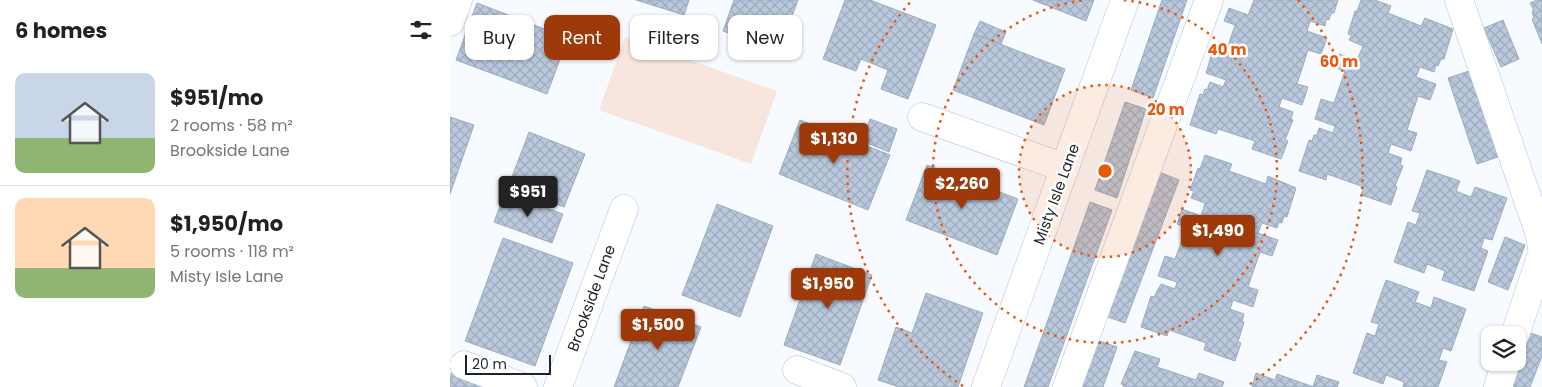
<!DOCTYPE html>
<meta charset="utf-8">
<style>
body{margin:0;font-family:Poppins,sans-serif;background:#f2f2f2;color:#222;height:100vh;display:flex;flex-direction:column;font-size:19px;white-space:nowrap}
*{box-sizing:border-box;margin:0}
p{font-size:16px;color:#767676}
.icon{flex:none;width:28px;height:28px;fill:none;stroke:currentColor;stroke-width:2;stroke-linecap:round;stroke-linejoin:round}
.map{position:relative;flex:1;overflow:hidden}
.side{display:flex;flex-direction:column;background:#fff;width:450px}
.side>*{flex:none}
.guide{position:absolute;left:15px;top:15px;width:475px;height:45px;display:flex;gap:10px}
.tools{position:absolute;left:1031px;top:326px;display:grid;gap:10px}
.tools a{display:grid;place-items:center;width:45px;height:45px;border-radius:10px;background:#fff;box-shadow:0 1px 4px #0004;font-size:25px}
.scale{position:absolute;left:15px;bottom:12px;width:86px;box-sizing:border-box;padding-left:5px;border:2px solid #1d232a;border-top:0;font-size:14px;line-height:18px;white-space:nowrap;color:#1d232a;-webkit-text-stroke:4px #fff;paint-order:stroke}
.price{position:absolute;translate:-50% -42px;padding:0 11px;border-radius:5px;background:#9e390a;color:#fff;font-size:16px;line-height:32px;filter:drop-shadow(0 1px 2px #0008)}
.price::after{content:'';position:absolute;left:50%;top:30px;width:15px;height:11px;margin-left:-8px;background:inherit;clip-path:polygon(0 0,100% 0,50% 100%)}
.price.active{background:#222;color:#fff}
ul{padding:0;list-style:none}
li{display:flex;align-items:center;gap:15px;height:125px;padding:0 15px}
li+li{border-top:1px solid #e0e0e0}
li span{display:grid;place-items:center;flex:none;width:140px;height:100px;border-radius:10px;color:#555}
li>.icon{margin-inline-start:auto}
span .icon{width:60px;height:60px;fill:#fffc;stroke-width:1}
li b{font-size:21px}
h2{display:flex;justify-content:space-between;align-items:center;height:60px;padding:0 15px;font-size:21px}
.tag{padding:0 18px;border-radius:10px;background:#fff;box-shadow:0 1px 4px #0004;font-size:18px;line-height:45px}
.tag.active{background:#9e390a;color:#fff}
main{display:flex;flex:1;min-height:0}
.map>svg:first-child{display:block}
.green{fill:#f8e5de}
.building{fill:url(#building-cross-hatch);stroke:#9eacc0}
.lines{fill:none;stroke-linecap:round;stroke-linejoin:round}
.minor-casing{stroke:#b5c3d7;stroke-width:29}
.minor{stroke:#fff;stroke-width:28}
.ring{fill:none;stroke:#e8590c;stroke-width:2.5;stroke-dasharray:2.5 5}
.labels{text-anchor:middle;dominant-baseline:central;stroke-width:5;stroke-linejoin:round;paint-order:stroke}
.street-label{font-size:15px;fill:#1d232a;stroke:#fff}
.centre{fill:#e8590c;stroke:#fff;stroke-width:2.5}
.ring-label{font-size:15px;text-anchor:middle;font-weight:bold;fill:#e8590c;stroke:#fff;stroke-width:5;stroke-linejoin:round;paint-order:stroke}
</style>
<main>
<section class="side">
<h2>6 homes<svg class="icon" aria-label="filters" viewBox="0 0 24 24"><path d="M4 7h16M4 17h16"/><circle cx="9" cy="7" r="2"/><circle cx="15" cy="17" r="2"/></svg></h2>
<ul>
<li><span style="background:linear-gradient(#c9d6e8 65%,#8fb573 0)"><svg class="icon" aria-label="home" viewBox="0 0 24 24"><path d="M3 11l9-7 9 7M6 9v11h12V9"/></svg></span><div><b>$951/mo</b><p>2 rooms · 58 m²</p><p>Brookside Lane</p></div></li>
<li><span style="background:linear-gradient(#ffd9b3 70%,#8fb573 0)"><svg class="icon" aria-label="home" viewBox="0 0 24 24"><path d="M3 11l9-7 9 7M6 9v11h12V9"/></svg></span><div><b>$1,950/mo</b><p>5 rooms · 118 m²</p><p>Misty Isle Lane</p></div></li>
</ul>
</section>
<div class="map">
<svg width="1092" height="387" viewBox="0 0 1092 387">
<defs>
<pattern id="building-cross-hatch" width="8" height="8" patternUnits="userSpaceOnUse" patternTransform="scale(1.25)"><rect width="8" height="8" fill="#b9c8dc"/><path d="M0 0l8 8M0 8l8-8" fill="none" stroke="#9facbd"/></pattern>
</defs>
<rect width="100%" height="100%" fill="#f7fafe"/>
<path class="green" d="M 175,37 L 327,91 L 301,164 L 149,110 Z"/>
<path class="building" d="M 186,0 L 239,0 L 234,15 Z
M 284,0 L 348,0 L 329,51 L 273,31 Z
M 395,0 L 420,0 L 486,25 L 458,99 L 431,89 L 438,70 L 411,59 L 406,71 L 373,59 Z
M 583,0 L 644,0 L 636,21 Z
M 712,0 L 737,0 L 703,98 L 681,90 Z
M 804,0 L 888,0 L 884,13 L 881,13 L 879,20 L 876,19 L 875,26 L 860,21 L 857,31 L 877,38 L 871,54 L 858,50 L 847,84 L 858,87 L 852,105 L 832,98 L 829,107 L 843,112 L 841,119 L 843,120 L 835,140 L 838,141 L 831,159 L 802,149 L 805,141 L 768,129 L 766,134 L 740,125 L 750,94 L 753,95 L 755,89 L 757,90 L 760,82 L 773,87 L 776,80 L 756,73 L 762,53 L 774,58 L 785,25 L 774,21 L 779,8 L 798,15 Z
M 911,0 L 925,0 L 941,6 L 938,13 L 971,26 L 975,18 L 1003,29 L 994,59 L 991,59 L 988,66 L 986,65 L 984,72 L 970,67 L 966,77 L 986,84 L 980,100 L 968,96 L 957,130 L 967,133 L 961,151 L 941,144 L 938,153 L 952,158 L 950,165 L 953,166 L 945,186 L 947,187 L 941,205 L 911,195 L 914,187 L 877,174 L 876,180 L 849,171 L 859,140 L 862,141 L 864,135 L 867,135 L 869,128 L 883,133 L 885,126 L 865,119 L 871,99 L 884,103 L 895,71 L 884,67 L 889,54 L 907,60 L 913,46 L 899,40 L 902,35 L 898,34 L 905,11 L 907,11 Z
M 1087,0 L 1092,0 L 1092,44 L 1082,19 L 1084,18 L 1082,11 L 1084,11 L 1080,3 Z
M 27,3 L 118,38 L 97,94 L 6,60 Z
M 1053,20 L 1069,59 L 1051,67 L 1034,28 Z
M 530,21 L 556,32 L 551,44 L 524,34 Z
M 524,34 L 615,69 L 594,125 L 503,90 Z
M 1019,71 L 1048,157 L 1027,164 L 998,78 Z
M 675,102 L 696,109 L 667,198 L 645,190 Z
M 0,117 L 24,125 L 0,194 Z
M 420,119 L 447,129 L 439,152 L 412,141 Z
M 350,120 L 440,155 L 418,210 L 329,174 Z
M 79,132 L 135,154 L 114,207 L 59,185 Z
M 755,155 L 782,164 L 779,171 L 816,184 L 818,176 L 846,188 L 837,217 L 834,216 L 832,223 L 829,222 L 827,228 L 812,223 L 808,233 L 828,240 L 822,256 L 810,252 L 798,287 L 808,290 L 803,307 L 783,300 L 780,309 L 794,314 L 792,321 L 794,322 L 788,342 L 791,343 L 785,361 L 754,350 L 756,343 L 719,330 L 717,336 L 691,327 L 701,296 L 704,297 L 711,284 L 725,289 L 727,282 L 708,276 L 715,256 L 725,259 L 737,227 L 727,224 L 732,209 L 751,216 L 755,203 L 741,198 L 744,191 L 740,190 L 748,168 L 750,169 Z
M 477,165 L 568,199 L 547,255 L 456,220 Z
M 977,170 L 1010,181 L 1006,191 L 1021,197 L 1025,187 L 1057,198 L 1042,240 L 1034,238 L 1031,248 L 1038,251 L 1024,291 L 992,280 L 995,271 L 977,264 L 974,273 L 944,262 L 958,222 L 966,225 L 970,213 L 962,211 Z
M 709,172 L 729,180 L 675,323 L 655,316 Z
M 55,193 L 113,214 L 102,243 L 44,222 Z
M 640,202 L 662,210 L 598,387 L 574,387 Z
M 267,204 L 323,226 L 290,317 L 232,295 Z
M 1055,237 L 1075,245 L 1058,290 L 1038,282 Z
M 53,238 L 123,263 L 85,366 L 15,341 Z
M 366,254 L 422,275 L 390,365 L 334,345 Z
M 936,280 L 969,292 L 965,302 L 981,308 L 984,297 L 1016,309 L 1001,351 L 993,348 L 989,360 L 997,362 L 988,387 L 953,387 L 954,382 L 936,375 L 933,384 L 903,373 L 917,333 L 925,336 L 929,324 L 921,322 Z
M 476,293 L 533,313 L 508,387 L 449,387 L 428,380 L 446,327 L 462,333 Z
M 194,306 L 251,327 L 228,387 L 164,387 Z
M 1078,332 L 1092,337 L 1092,356 L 1080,387 L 1057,387 Z
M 646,340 L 667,347 L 653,387 L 629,387 Z
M 685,351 L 710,359 L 707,367 L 746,380 L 749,373 L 774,382 L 772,387 L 673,387 L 674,385 L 671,384 Z
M 1,373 L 38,387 L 0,387 Z
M 806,373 L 825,380 L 827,374 L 864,387 L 802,387 Z
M 867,375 L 889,382 L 887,387 L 863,387 Z"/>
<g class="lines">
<defs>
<path id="minor" d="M 1009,0 L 1089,232 L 1092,247
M 0,22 L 8,0
M 472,117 L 615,168
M 1065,335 L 1092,254
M 14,365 L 73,387
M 347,370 L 392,387
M 108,387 L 174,209
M 536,387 L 675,0
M 617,387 L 759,0
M 1048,387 L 1056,362"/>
</defs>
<use href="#minor" class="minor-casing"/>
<use href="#minor" class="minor"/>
</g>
<circle cx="655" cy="171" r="86" fill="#e8590c" fill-opacity=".12"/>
<g class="ring">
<circle cx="655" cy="171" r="86"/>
<path d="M674 0A172 172 0 1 1 636 0"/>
<path d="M513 386A258 258 0 0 1 462 0M848 0A258 258 0 0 1 797 386"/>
</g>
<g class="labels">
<g class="street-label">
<text transform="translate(606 194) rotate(-70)">Misty Isle Lane</text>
<text transform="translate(141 298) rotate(-70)">Brookside Lane</text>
</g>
</g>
<circle cx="655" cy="171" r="8" class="centre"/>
<g class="ring-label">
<text x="777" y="55">40 m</text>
<text x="889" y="67">60 m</text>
<text x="716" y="115">20 m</text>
</g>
</svg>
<div class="tools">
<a><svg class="icon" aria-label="layers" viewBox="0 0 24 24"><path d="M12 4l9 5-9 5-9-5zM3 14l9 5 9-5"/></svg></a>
</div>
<div class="scale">20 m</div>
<b class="price" style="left:384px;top:165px">$1,130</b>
<b class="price" style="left:512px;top:210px">$2,260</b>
<b class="price active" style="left:78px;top:218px">$951</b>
<b class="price" style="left:768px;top:257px">$1,490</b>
<b class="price" style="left:378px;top:310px">$1,950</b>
<b class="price" style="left:208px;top:351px">$1,500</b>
<div class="guide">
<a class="tag">Buy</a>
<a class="tag active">Rent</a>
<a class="tag">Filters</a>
<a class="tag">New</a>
</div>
</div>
</main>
